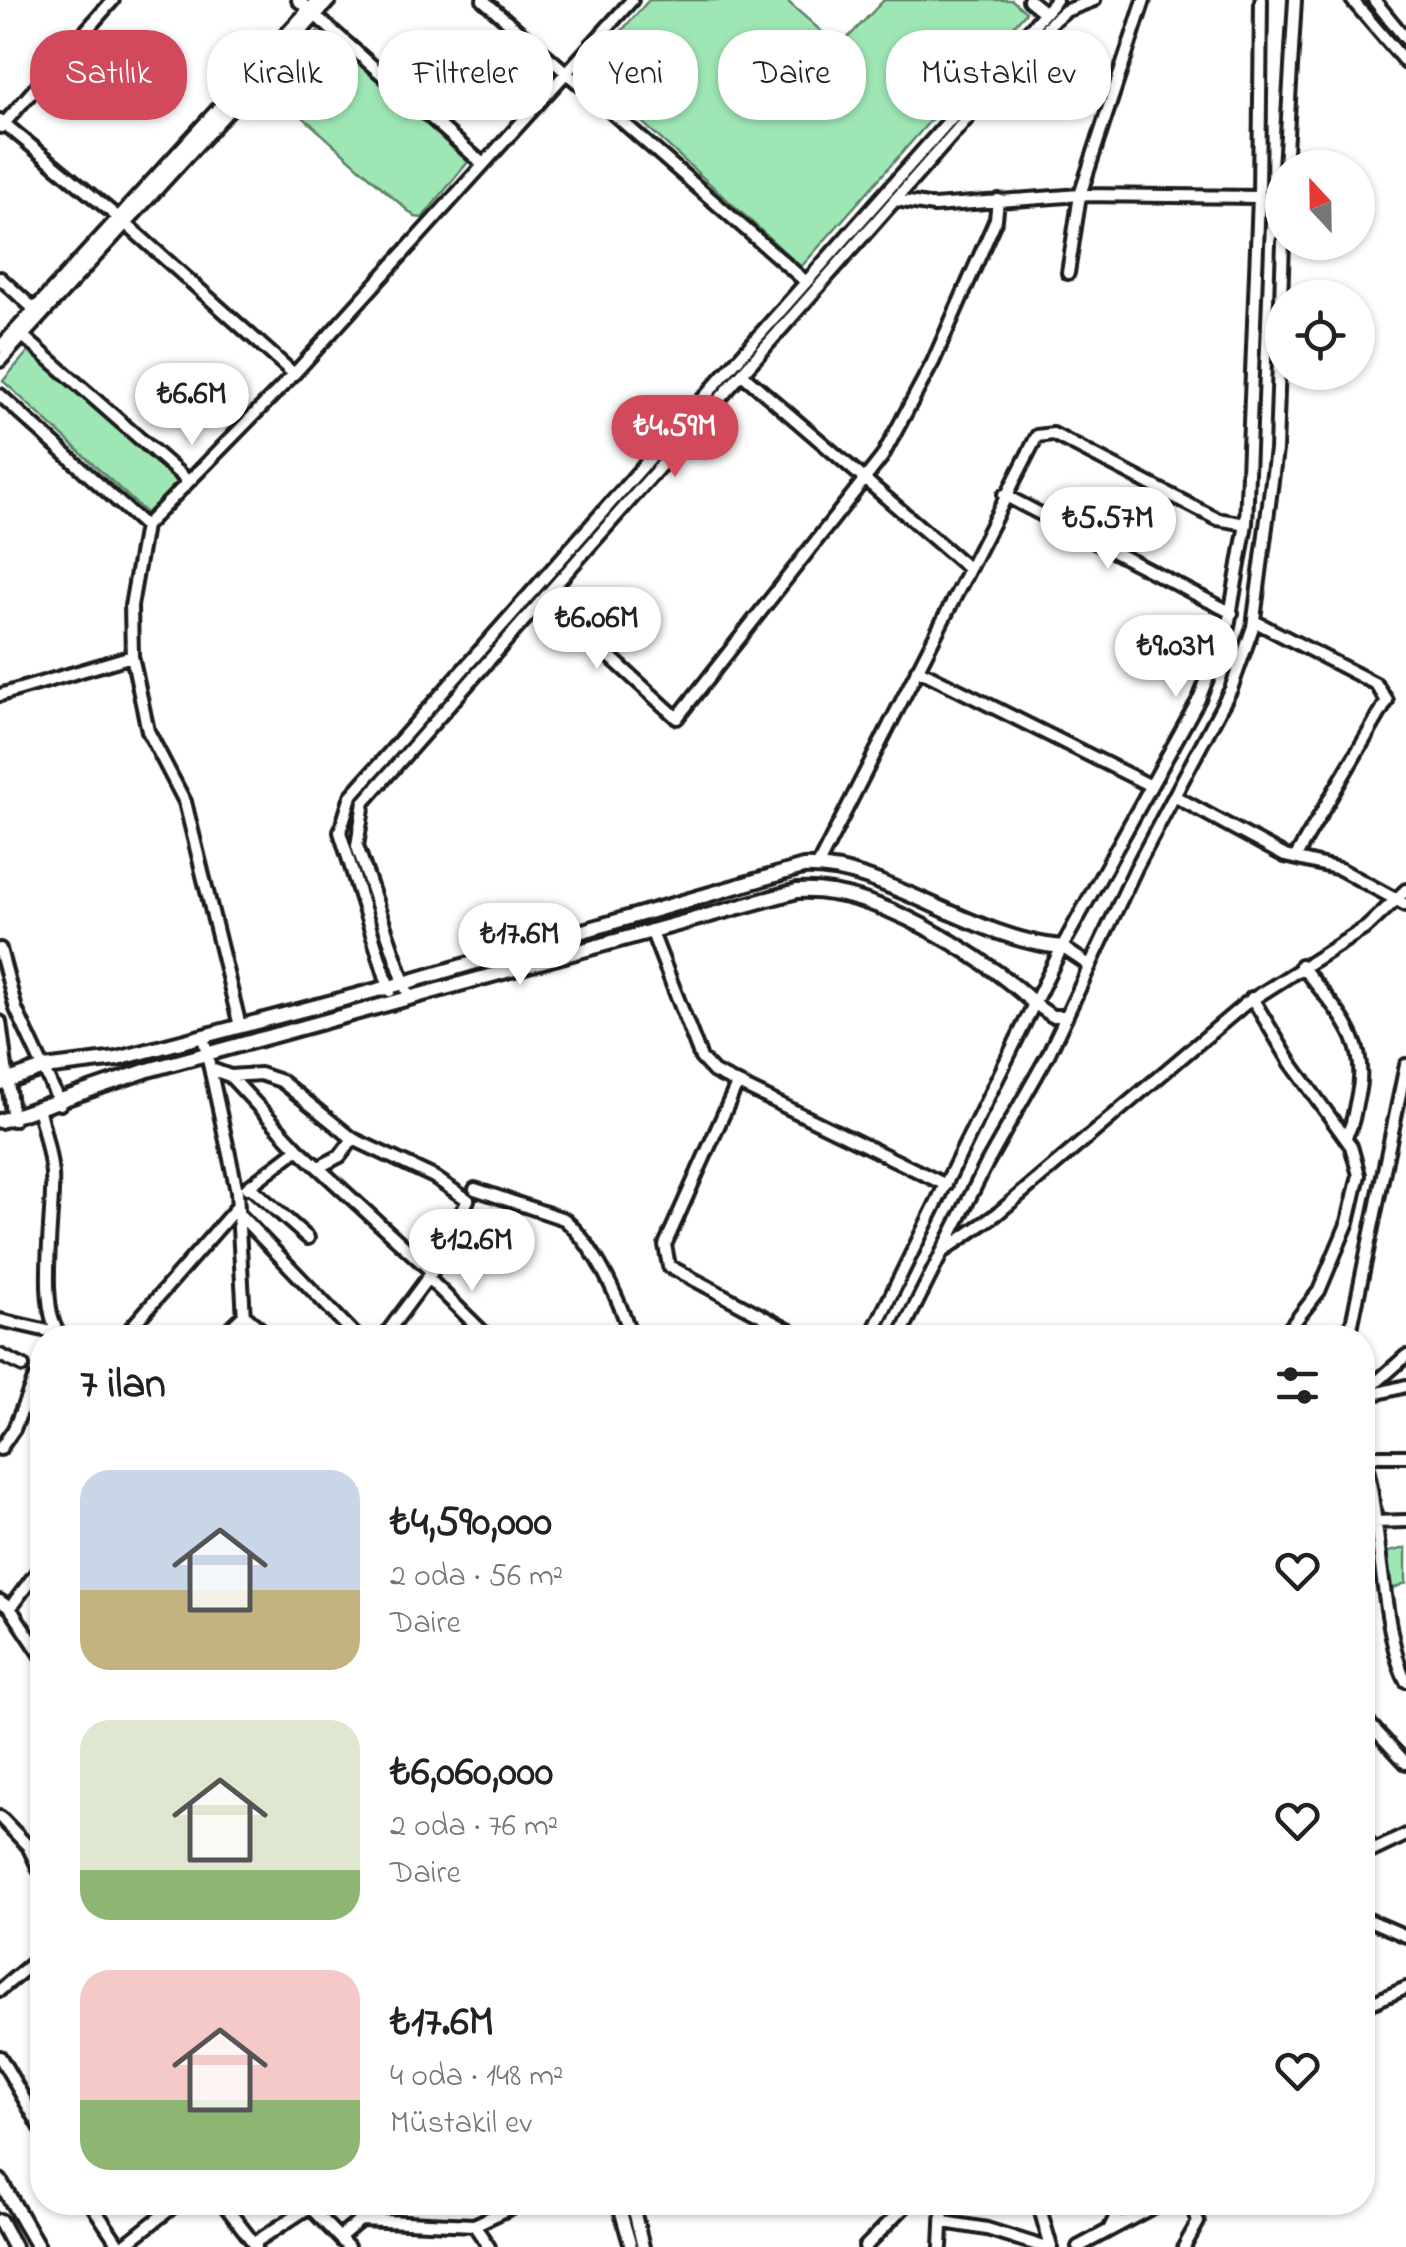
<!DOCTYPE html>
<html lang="tr">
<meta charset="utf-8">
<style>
body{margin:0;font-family:"Indie Flower",sans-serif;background:#f6f6f6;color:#222;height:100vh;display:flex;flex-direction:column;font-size:38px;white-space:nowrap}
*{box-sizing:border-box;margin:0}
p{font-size:32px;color:#767676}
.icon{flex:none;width:55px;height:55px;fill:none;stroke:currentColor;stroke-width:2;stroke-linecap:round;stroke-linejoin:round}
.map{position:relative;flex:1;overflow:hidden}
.details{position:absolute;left:30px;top:1325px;width:1345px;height:890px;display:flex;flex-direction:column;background:#fff;border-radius:40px;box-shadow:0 2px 8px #0004}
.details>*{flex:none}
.banner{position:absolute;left:30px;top:30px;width:1348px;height:90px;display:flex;gap:20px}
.needle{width:65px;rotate:338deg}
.fabs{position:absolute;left:1265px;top:150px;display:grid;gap:20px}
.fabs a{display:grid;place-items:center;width:110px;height:110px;border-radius:50%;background:#fff;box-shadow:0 2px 8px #0004;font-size:50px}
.price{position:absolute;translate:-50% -85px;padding:0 22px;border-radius:35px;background:#fff;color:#222;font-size:32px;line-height:65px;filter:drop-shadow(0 2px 5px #0008)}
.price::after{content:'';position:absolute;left:50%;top:60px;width:30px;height:22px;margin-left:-15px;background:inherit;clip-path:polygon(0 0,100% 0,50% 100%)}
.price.on{background:#d1495b;color:#fff}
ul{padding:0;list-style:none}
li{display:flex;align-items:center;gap:30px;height:250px;padding:0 50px}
li span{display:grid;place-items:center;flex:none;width:280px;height:200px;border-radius:30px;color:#555}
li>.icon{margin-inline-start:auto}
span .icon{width:120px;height:120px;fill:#fffc;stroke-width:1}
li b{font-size:42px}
h2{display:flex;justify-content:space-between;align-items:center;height:120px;padding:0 50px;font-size:42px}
.tag{padding:0 35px;border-radius:40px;background:#fff;box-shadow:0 2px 8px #0004;font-size:35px;line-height:90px}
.tag.on{background:#d1495b;color:#fff}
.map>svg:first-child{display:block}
.green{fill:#9ee7b5;stroke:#5d8268;stroke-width:2.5}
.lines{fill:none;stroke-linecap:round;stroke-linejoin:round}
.minor-casing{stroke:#1c1c1c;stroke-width:18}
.major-casing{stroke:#1c1c1c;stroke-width:20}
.minor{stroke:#fff;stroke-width:10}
.major{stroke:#fff;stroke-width:12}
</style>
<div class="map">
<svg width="1406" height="2247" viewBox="0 0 1406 2247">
<rect width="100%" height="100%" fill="#fff"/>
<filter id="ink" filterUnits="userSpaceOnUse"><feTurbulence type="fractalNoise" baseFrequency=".01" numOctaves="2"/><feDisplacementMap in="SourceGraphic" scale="20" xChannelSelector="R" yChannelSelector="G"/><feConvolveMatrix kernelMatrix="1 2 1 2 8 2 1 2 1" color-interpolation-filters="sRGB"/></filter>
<g filter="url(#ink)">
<path class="green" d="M 649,0 L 786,0 L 839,47 L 884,0 L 1012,0 L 1026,12 L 801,267 L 586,71 Z
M 321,28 L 468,162 L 422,218 L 415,217 L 267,85 Z
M 31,348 L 178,483 L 147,514 L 3,381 Z
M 1406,1548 L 1406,1583 L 1389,1590 L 1384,1553 Z"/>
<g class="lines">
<defs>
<path id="minor" d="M 298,0 L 483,164
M 483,0 L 805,281
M 1029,0 L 1044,12
M 1352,0 L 1406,63
M 1374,0 L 1406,39
M 0,120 L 126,224 L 294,374
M 1,127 L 113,0
M 1285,168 L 1295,0
M 896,200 L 934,206 L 1080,195 L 1259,197
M 1068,273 L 1080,195 L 1144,0
M 0,278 L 34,309
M 24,337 L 188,481
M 0,347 L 317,0
M 0,361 L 330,0
M 742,374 L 968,568
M 0,395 L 145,526
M 1004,495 L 1232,613
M 545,597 L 677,718 L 882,457 L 933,362 L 996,219 L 998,200
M 1254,621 L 1376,684 L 1387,701 L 1295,858
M 917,669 L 1151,786
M 0,695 L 132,656
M 1174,796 L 1285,856 L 1340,869 L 1406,905
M 817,867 L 1037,436 L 1053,434 L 1217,519 L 1246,524
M 651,930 L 701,1058 L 714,1072 L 946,1185
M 1062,947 L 1089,965
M 0,949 L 16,1009 L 60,1104
M 1301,965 C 1335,1010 1372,1040 1357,1099 C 1354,1112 1353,1127 1345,1137
M 390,991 L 340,832 L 351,796 L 1056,0
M 409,997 L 357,846 L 364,802 L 1053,21 L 1065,11 L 1094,0
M 1252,998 L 1291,1063 L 1351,1146 L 1359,1175 L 1348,1222 L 1319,1291 L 1282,1338
M 1035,1004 L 1052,1016 L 1067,1016
M 0,1022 L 13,1120
M 240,1026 L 185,802 L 148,731 L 132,656 L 131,606 L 145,526 L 294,374 L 632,0
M 203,1036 L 237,1191 L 245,1338
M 211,1069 L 230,1076 L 298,1149 L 432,1272
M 230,1076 L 260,1074 L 281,1081 L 353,1139 L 434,1177 L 468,1200 L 432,1272 L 383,1338
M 737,1084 L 665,1245 L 669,1266 L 803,1338
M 39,1111 C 44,1132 50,1152 52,1174 C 55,1210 35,1315 63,1338
M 319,1167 L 340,1156 L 353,1139
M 249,1186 L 308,1238
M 247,1188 L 298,1149
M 475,1189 L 564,1219 C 597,1248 618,1297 632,1338
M 238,1213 L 358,1338
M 942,1252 L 997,1214 L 1245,1004 L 1367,927 L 1406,890
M 428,1278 L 489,1338
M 0,1320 L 57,1333
M 122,1338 L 237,1207
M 220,1338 L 244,1315 L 271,1338
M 870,1338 L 1062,947 L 1199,699 L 1228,627 L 1246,524 L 1259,197 L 1261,0
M 899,1338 L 987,1163 L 1048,1055 L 1136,868 L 1231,689 L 1253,627 L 1276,450 L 1283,242
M 1349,1338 L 1406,1065
M 0,1355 L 23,1366
M 1362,1395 L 1406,1356
M 1362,1397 L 1406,1386
M 0,1449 L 14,1429 L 34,1380
M 1366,1456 L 1406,1456
M 1362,1457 C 1377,1472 1380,1633 1406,1681
M 1374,1522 L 1406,1521
M 0,1601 L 10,1608 L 42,1656
M 10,1608 L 42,1565
M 1362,1716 L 1406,1763
M 0,1817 L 28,1846 L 42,1875
M 1362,1834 L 1373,1849
M 1362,1856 L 1406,1835
M 1362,1917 L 1406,1936
M 0,1990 L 42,1955
M 1362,2007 L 1406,1988
M 0,2057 L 42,2130
M 90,2202 L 120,2247
M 222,2202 L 256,2246
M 305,2202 L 348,2247
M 520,2202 L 540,2202
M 618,2202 L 631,2247
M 632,2202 L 643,2247
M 1038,2202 L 1051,2247
M 361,2220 L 474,2225 L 489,2247
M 944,2222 L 987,2229 L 1044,2247
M 474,2225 L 521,2203
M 1109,2230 L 1123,2202
M 340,2237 L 382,2202
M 254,2243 L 317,2202
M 122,2247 L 179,2202
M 865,2247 L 909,2202
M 941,2247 L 943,2202
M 1078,2247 L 1162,2202
M 1184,2247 L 1198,2222 L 1190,2202"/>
<path id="major" d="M 0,1083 L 44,1068 L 117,1059 L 404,983 L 803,867 C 882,863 971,939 1062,947
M 0,1121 L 148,1070 L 797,891 C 874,886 979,953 1035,1004
M 0,2181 L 38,2247
M 0,2221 L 14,2247"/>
</defs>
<use href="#minor" class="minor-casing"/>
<use href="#major" class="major-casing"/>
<use href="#minor" class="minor"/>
<use href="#major" class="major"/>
</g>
</g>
</svg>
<div class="fabs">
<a><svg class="needle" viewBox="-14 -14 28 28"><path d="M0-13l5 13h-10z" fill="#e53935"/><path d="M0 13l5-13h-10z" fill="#767676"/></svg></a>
<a><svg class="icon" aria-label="locate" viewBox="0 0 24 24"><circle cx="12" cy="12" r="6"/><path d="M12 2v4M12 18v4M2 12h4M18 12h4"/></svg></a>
</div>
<b class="price" style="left:192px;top:448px">₺6.6M</b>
<b class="price on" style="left:675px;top:480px">₺4.59M</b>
<b class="price" style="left:1108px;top:572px">₺5.57M</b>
<b class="price" style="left:597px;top:672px">₺6.06M</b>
<b class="price" style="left:1176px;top:700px">₺9.03M</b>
<b class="price" style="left:520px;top:988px">₺17.6M</b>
<b class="price" style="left:472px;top:1294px">₺12.6M</b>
<div class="banner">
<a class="tag on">Satılık</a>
<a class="tag">Kiralık</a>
<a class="tag">Filtreler</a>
<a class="tag">Yeni</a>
<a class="tag">Daire</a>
<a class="tag">Müstakil ev</a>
</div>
<section class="details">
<h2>7 ilan<svg class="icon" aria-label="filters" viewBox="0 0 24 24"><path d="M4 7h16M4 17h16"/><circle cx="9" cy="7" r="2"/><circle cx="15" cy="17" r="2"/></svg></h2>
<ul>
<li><span style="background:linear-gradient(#c9d6e8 60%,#c2b280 0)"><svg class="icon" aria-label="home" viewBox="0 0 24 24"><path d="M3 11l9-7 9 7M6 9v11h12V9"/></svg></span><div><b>₺4,590,000</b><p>2 oda · 56 m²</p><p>Daire</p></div><svg class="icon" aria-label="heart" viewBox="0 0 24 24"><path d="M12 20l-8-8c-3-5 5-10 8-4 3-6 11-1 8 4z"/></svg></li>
<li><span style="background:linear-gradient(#dfe7d0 75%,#8fb573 0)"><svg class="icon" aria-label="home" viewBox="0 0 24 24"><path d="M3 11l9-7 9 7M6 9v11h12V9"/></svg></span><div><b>₺6,060,000</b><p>2 oda · 76 m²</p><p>Daire</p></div><svg class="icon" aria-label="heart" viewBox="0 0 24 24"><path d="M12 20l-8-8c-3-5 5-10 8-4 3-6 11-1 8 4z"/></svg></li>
<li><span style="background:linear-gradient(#f6c9c9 65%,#8fb573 0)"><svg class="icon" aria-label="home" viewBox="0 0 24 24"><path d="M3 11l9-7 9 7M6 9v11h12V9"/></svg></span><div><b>₺17.6M</b><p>4 oda · 148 m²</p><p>Müstakil ev</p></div><svg class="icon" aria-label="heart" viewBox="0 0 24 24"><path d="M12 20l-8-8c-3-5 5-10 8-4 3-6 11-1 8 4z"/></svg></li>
</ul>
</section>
</div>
